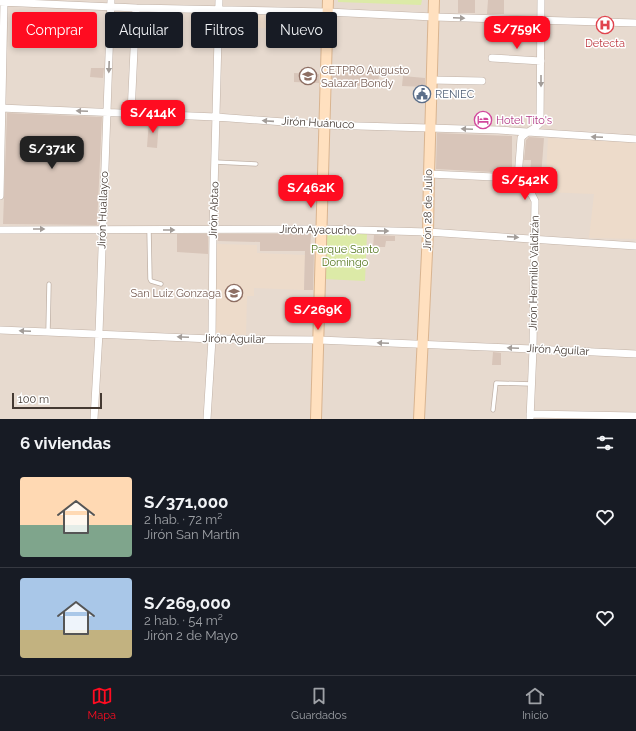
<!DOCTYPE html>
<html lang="es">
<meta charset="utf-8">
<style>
body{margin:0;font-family:Raleway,sans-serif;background:#20242c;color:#f1f3f6;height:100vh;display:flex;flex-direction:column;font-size:15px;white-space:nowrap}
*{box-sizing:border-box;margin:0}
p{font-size:13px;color:#9ea1a6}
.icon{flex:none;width:22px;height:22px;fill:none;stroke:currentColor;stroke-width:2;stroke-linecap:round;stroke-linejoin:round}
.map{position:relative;height:419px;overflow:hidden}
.side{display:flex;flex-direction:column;background:#171b24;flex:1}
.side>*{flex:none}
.banner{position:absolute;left:12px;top:12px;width:400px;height:36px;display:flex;gap:8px}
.scale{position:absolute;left:12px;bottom:10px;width:90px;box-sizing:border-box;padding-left:4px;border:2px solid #443932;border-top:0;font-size:11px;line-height:14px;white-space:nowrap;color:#443932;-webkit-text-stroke:3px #fff;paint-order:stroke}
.price{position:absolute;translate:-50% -34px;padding:0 9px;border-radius:8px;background:#ff0c21;color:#fff;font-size:13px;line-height:26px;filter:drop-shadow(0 1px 2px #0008)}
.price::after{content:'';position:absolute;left:50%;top:24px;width:12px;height:9px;margin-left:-6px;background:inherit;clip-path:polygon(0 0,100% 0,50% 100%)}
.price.current{background:#222;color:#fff}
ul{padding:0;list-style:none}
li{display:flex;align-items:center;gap:12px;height:100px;padding:0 20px}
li+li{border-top:1px solid #363941}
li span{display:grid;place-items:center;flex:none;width:112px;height:80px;border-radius:4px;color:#555}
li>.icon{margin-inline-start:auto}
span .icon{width:48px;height:48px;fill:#fffc;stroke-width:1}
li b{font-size:17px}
h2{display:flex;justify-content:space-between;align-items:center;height:48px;padding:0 20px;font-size:17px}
.chip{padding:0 14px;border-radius:4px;background:#171b24;box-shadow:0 2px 6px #0003;font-size:14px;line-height:36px}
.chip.current{background:#ff0c21;color:#fff}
.tabs{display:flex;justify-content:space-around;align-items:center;height:56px;border-top:1px solid #363941;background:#171b24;font-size:11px;color:#9ea1a6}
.tabs a{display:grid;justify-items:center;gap:2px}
.tabs .current{color:#ff0c21}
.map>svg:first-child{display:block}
.residential{fill:#e7dacf}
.education{fill:#eddbca}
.green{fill:#dceaa7}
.building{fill:#d8c5b9}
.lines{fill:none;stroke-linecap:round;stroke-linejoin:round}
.lane-casing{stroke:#c1b2a7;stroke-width:5}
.street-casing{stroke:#c1b2a7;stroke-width:8}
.secondary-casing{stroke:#d9b490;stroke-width:12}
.lane{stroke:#fff;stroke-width:3.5}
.street{stroke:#fff;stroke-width:7}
.secondary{stroke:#ffe0bf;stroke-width:10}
.oneway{fill:#a29c98}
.labels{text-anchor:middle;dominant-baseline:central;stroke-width:3;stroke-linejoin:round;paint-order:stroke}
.health-label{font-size:11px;fill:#be3a42;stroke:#fff}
.education-label{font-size:11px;fill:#785e54;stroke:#fff;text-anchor:start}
.service-label{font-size:11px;fill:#4e5e75;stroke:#fff;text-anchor:start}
.hotel-label{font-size:11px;fill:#b23c85;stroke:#fff;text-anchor:start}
.street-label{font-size:11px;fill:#443932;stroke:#fff}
.park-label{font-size:11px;fill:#577922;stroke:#fff}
</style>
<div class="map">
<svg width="636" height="419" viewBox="0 0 636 419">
<rect width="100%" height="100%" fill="#f2e9e2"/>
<path class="residential" d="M 0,0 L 636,0 L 636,419 L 0,419 Z"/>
<path class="education" d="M 240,12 L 253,13 L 253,15 L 265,15 L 264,20 L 268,20 L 267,28 L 249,28 L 249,23 L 239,22 Z
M 548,138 L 636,142 L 636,239 L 589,238 L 594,194 L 545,192 Z
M 216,244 L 257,245 L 257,253 L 305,255 L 304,290 L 254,288 L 254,296 L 247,296 L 246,335 L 214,333 Z"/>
<path class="green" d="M 338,0 L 422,0 L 421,5 L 338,2 Z
M 324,232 L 367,233 L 365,281 L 323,279 Z"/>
<path class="building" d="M 458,0 L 475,0 L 475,13 L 458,13 Z
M 488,0 L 504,0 L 504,14 L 487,14 Z
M 91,68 L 104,68 L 103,78 L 90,77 Z
M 332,72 L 379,74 L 378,87 L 332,84 Z
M 294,73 L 319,74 L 319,83 L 294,82 Z
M 403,76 L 425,78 L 425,87 L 402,86 Z
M 7,113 L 102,117 L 97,225 L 3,224 Z
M 149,119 L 159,120 L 157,148 L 147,147 Z
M 437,133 L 512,136 L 512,173 L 436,169 Z
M 529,137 L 544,138 L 541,177 L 530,176 L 531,160 L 524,160 L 526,140 Z
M 177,234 L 208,234 L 208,254 L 177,252 Z
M 218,234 L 311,234 L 310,251 L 314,251 L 313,290 L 304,290 L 305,251 L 260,251 L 260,242 L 218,241 Z
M 374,235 L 395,236 L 395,241 L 386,241 L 385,247 L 373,247 Z
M 493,352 L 501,353 L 501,365 L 492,365 Z"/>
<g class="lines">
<defs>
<path id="lane" d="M 215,162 L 256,164
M 149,230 L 150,279 L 151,281 L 161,284
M 48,332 L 49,284
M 493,410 L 496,383 L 532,384"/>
<path id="street" d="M 0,2 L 136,8 L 327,12 L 434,17 L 636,23
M 492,58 L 541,61
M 431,80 L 482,81
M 0,108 L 216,117 L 324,125 L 498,130 L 636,139
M 131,113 L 136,8
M 429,174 L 518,178
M 0,196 L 4,2
M 0,230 L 321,229 L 428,232 L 636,246
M 0,330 L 212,339 L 319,340 L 533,349 L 636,354
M 530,414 L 636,416
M 94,419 L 99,333 L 111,0
M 207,419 L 212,339 L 213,229 L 219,0
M 530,419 L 533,349 L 535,201 L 532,195 L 518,178 L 521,138 C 526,131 535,130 540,123 L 541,0"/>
<path id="secondary" d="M 316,419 L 328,0
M 419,419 L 428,232 L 429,174 L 434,0"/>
</defs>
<use href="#lane" class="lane-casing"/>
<use href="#street" class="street-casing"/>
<use href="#secondary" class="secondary-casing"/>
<use href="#lane" class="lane"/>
<use href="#street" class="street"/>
<use href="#secondary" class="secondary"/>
</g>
<defs><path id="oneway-solid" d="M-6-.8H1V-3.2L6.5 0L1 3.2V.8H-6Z"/></defs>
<g class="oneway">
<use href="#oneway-solid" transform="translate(459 18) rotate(2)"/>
<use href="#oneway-solid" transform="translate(109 67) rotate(92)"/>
<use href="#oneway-solid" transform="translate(541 81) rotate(90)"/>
<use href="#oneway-solid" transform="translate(82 111) rotate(-178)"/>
<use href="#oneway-solid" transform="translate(268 121) rotate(-176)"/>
<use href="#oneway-solid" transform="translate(467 129) rotate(-178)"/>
<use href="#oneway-solid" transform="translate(597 137) rotate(-177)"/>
<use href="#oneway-solid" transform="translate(39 229)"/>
<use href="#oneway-solid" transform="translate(169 230)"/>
<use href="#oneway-solid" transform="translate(383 231) rotate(1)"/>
<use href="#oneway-solid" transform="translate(513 237) rotate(4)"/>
<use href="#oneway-solid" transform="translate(25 331) rotate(-178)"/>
<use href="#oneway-solid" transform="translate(183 337) rotate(-177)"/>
<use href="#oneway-solid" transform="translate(383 343) rotate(-178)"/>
<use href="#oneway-solid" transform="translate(513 348) rotate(-178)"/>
</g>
<defs>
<symbol id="hospital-ring" viewBox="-11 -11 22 22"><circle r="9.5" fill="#fff" stroke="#e0444e" stroke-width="1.5"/><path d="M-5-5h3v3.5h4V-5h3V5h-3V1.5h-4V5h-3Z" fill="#e0444e"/></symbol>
<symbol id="university-ring" viewBox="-11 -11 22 22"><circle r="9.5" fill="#fff" stroke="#8d6e63" stroke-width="1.5"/><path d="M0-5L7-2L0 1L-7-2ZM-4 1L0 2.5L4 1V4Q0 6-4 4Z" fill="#8d6e63"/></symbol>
<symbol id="civic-ring" viewBox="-11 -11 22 22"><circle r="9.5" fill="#fff" stroke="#5c6f8a" stroke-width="1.5"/><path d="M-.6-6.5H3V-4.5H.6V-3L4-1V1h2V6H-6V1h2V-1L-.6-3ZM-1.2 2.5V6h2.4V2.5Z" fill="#5c6f8a"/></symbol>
<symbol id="hotel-ring" viewBox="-11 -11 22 22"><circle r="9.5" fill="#fff" stroke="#d1479c" stroke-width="1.5"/><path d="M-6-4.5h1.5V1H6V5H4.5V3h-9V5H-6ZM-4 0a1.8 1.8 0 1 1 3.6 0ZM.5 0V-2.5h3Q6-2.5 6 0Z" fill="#d1479c"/></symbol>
<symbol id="school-ring" viewBox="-11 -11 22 22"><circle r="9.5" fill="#fff" stroke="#8d6e63" stroke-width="1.5"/><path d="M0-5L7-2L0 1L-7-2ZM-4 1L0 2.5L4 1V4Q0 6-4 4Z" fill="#8d6e63"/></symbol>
</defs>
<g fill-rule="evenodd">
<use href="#hospital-ring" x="595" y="15" width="20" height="20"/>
<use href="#university-ring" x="298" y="66" width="20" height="20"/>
<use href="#civic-ring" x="412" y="84" width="20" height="20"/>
<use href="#hotel-ring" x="473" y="110" width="20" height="20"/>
<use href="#school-ring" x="224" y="283" width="20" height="20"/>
</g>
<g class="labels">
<g class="health-label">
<text x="605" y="43">Detecta</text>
</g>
<g class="education-label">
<text x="321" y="70">CETPRO Augusto<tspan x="321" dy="13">Salazar Bondy</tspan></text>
<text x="221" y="293" text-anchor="end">San Luiz Gonzaga</text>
</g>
<g class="service-label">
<text x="435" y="94">RENIEC</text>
</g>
<g class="hotel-label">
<text x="496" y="120">Hotel Tito's</text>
</g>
<g class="street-label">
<text transform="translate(318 123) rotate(3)">Jirón Huánuco</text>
<text transform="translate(103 210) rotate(-88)">Jirón Huallayco</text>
<text transform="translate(214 210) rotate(-88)">Jirón Abtao</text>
<text transform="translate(428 210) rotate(-89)">Jirón 28 de Julio</text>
<text transform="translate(318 230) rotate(1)">Jirón Ayacucho</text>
<text transform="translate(534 273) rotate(-89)">Jirón Hermilio Valdizán</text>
<text transform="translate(234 339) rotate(1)">Jirón Aguilar</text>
<text transform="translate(558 350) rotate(3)">Jirón Aguilar</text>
</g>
<g class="park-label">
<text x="345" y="249">Parque Santo<tspan x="345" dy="13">Domingo</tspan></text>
</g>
</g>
</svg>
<div class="scale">100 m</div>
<b class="price" style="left:517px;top:50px">S/759K</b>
<b class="price" style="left:153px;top:134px">S/414K</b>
<b class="price current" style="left:52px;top:170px">S/371K</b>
<b class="price" style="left:525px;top:201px">S/542K</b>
<b class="price" style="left:311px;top:209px">S/462K</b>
<b class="price" style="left:318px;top:331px">S/269K</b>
<div class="banner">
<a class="chip current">Comprar</a>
<a class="chip">Alquilar</a>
<a class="chip">Filtros</a>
<a class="chip">Nuevo</a>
</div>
</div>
<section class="side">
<h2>6 viviendas<svg class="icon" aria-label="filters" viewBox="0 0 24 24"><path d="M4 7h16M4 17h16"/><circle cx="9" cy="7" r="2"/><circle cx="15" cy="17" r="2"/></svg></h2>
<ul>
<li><span style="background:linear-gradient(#ffd9b3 60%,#7fa58c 0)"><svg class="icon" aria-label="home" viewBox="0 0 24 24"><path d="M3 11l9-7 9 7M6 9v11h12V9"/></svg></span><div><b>S/371,000</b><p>2 hab. · 72 m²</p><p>Jirón San Martín</p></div><svg class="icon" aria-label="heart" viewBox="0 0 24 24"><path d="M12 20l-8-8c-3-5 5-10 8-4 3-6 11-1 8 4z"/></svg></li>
<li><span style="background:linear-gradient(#a9c7e8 65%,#c2b280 0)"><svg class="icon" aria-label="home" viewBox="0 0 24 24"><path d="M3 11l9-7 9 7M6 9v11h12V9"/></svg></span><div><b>S/269,000</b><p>2 hab. · 54 m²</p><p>Jirón 2 de Mayo</p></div><svg class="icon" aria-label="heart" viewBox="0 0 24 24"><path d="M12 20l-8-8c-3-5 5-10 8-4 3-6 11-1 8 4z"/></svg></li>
</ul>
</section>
<nav class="tabs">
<a class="current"><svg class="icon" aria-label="map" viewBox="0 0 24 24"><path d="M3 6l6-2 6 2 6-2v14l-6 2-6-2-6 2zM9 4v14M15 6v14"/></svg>Mapa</a>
<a><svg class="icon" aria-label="saved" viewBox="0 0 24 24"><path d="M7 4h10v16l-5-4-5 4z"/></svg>Guardados</a>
<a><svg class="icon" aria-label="home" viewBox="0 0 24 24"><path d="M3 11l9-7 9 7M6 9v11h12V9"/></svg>Inicio</a>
</nav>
